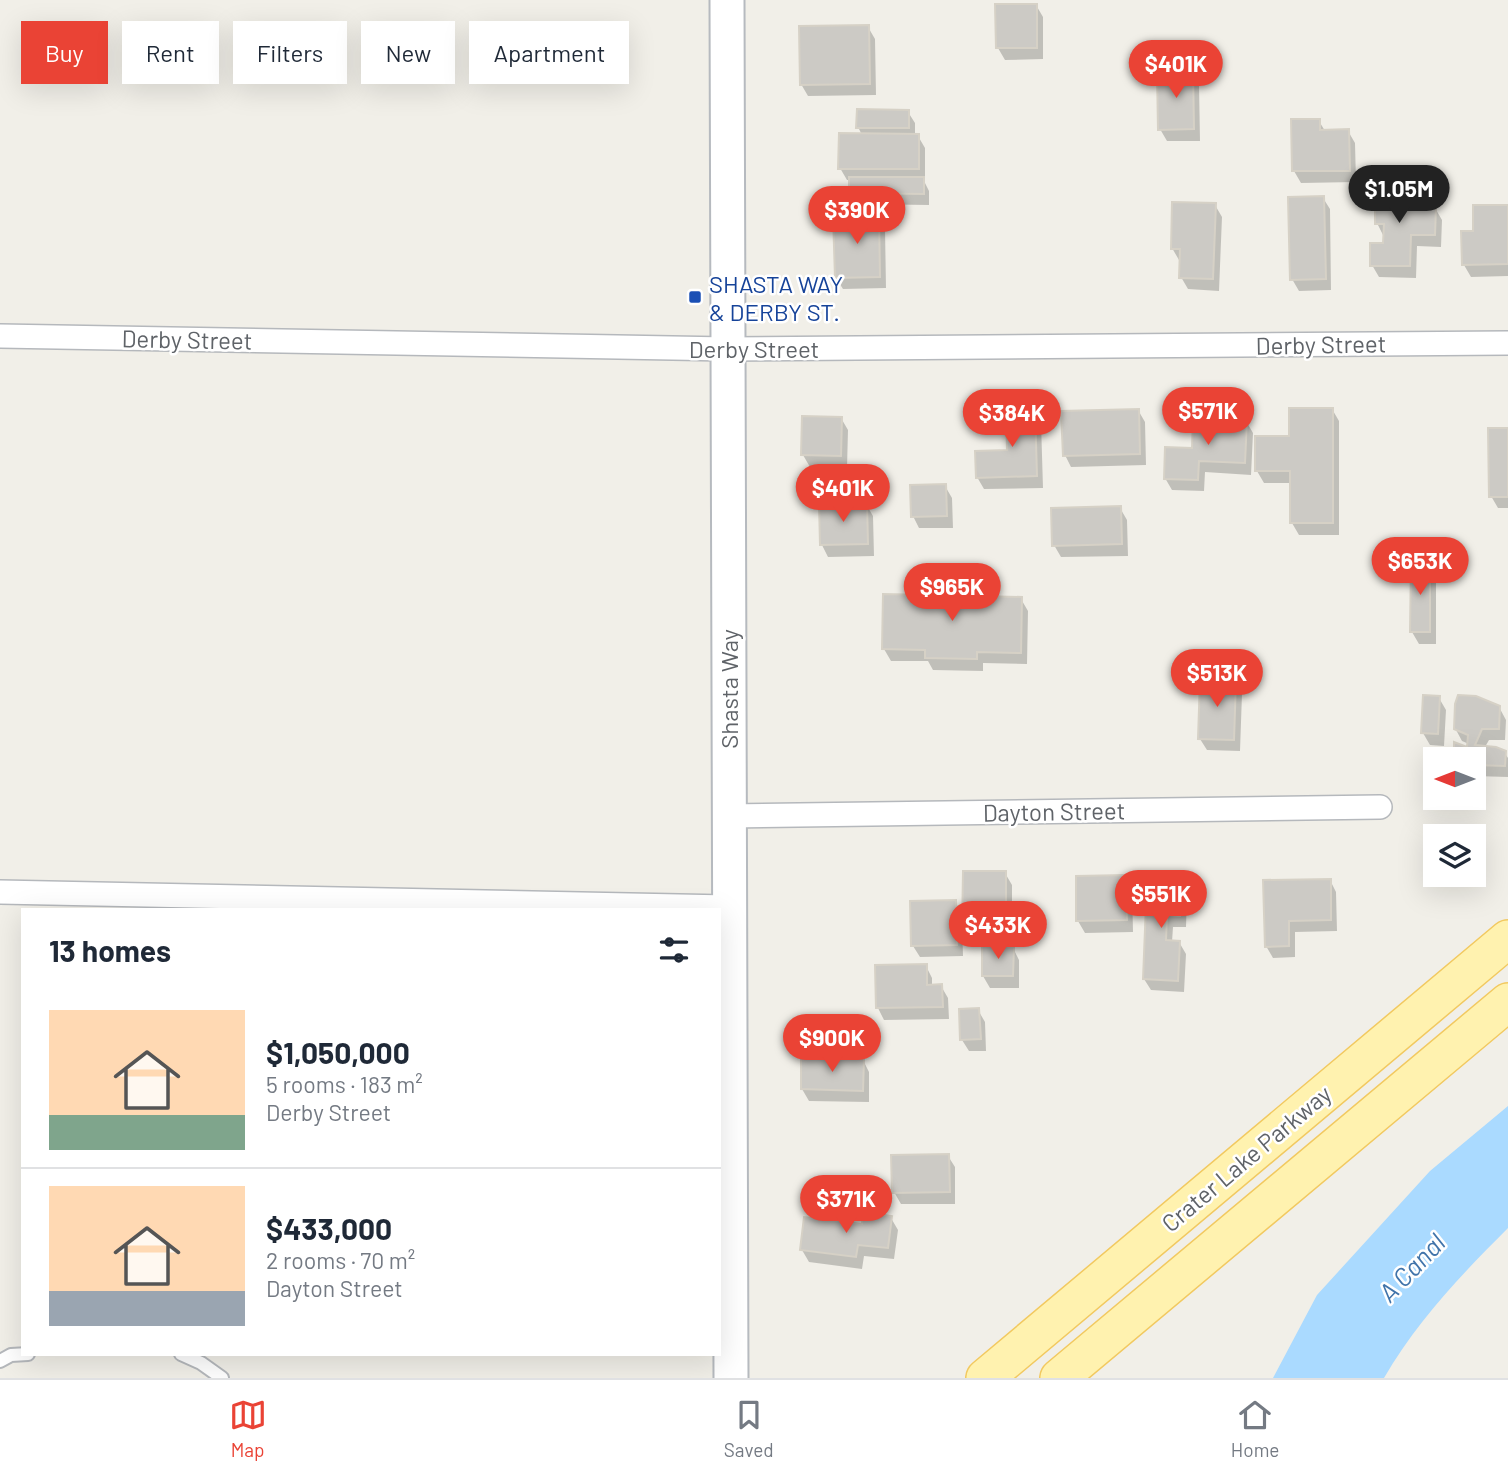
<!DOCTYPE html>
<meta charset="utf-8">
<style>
body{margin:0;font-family:Barlow,sans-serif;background:#f6f6f7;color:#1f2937;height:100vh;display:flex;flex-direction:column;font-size:26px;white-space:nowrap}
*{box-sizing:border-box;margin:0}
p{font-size:23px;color:#747a83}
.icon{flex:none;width:38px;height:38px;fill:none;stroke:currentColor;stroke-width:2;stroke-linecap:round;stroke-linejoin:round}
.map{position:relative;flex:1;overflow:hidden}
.details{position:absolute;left:21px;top:908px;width:700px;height:448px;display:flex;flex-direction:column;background:#fff;border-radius:0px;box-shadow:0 7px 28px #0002}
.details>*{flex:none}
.hud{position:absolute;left:21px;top:21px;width:700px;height:63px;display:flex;gap:14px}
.needle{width:46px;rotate:270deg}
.fabs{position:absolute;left:1423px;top:747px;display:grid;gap:14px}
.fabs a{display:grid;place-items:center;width:63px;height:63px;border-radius:0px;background:#fff;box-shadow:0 7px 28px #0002;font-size:35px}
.price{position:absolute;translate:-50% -60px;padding:0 16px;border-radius:24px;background:#ea4335;color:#fff;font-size:23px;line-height:46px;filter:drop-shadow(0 2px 4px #0008)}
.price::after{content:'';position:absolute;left:50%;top:42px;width:21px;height:16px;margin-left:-10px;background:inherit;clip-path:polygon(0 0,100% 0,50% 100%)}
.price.selected{background:#222;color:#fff}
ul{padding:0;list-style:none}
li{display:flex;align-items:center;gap:21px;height:175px;padding:0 28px}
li+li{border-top:2px solid #e0e1e3}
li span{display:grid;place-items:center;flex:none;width:196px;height:140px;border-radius:0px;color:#555}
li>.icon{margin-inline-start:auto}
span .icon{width:84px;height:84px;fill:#fffc;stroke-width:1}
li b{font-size:30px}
h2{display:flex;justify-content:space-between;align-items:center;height:84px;padding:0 28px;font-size:30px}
.chip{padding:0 24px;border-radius:0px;background:#fff;box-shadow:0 7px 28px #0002;font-size:24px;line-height:63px}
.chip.selected{background:#ea4335;color:#fff}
.dock{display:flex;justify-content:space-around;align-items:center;height:98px;border-top:2px solid #e0e1e3;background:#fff;font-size:19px;color:#747a83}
.dock a{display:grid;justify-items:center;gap:4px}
.dock .selected{color:#ea4335}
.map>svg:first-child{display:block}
.water{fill:#aadaff}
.shadow{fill:#0003}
.building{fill:#cccac5;stroke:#d6d1c6;stroke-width:2}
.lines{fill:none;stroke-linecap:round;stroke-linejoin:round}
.lane-casing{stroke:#b5b8bc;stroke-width:16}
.street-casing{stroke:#b5b8bc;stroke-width:26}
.secondary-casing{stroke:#b6babf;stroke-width:37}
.primary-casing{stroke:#f2c960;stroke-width:40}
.lane{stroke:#fff;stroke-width:12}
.street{stroke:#fff;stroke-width:23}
.secondary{stroke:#fff;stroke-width:33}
.primary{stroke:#fff2af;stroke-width:37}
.transit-dot{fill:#1a4fb4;stroke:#fff;stroke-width:2.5}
.labels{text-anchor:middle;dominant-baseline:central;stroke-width:5;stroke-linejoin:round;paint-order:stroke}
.transit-label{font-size:24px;fill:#164399;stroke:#fff;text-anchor:start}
.street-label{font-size:24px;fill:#5f6368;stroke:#fff}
.water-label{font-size:26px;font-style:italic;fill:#4174aa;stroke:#fff}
</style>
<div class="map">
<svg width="1508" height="1378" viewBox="0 0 1508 1378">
<rect width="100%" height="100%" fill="#f1efe8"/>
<path class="water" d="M 1508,1106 L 1508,1228 C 1462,1274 1417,1321 1384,1378 L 1273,1378 L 1317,1295 L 1430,1171 Z"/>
<path class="shadow" d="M 1036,5 L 1043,17 L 1043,59 L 1005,60 L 998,48 Z
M 868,27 L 875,39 L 876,95 L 808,96 L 801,84 Z
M 1192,72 L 1199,84 L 1200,141 L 1167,141 L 1160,129 Z
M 908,112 L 915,123 L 915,136 L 918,136 L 925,148 L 925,183 L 929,191 L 929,205 L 857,204 L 851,192 L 851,180 L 847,180 L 840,168 L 862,135 L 858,127 Z
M 1319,121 L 1325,131 L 1348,131 L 1355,143 L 1356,182 L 1301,183 L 1294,171 Z
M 1409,186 L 1416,198 L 1416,208 L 1435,208 L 1442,220 L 1441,247 L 1417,246 L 1416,278 L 1379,277 L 1372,265 L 1385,245 L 1383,235 L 1377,223 Z
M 1323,198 L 1330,209 L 1331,290 L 1299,291 L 1292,279 Z
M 1215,205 L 1222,217 L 1219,291 L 1188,289 L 1181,277 L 1182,260 L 1179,260 L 1172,248 Z
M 1508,206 L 1508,276 L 1471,277 L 1464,265 L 1475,233 Z
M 878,216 L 885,228 L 886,288 L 843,289 L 836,278 Z
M 1332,409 L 1339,421 L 1339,535 L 1299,535 L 1292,523 L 1292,483 L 1264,483 L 1257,471 L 1291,438 Z
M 1034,410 L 1041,422 L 1043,488 L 984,489 L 977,477 L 1009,452 Z
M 1138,410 L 1145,422 L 1146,465 L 1071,467 L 1065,455 Z
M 841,418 L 848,430 L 847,468 L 810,467 L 803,455 Z
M 1246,421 L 1253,433 L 1251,475 L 1205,472 L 1204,491 L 1172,490 L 1165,478 L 1193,450 Z
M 1508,430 L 1508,508 L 1498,508 L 1491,496 Z
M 945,486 L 952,498 L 953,528 L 919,528 L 913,516 Z
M 866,504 L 873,516 L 874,556 L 828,557 L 822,545 Z
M 1120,508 L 1127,520 L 1128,556 L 1061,557 L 1054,545 Z
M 1429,563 L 1436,575 L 1436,644 L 1419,644 L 1412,632 Z
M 979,590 L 984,598 L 1021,599 L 1028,611 L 1027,664 L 983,663 L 983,671 L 933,670 L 928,661 L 891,661 L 884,649 Z
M 1235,682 L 1242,694 L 1240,751 L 1207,750 L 1200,739 Z
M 1439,698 L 1446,710 L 1444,746 L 1430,745 L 1423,733 Z
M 1499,707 L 1506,720 L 1505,740 L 1489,740 L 1485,747 L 1504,752 L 1508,758 L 1508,777 L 1474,776 L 1474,760 L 1455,759 L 1469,750 L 1469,744 L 1462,741 L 1455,728 Z
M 1005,873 L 1012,885 L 1012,941 L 971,941 L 962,925 L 963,956 L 920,957 L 913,946 L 955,901 L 964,918 Z
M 1125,877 L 1132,889 L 1133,932 L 1085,933 L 1078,921 Z
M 1330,880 L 1336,892 L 1337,931 L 1295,932 L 1295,957 L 1273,958 L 1266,946 L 1265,882 Z
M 1149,881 L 1180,882 L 1187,894 L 1186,927 L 1173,927 L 1172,942 L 1179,942 L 1186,954 L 1184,992 L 1151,990 L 1144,979 Z
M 1013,948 L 1019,960 L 1019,988 L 990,988 L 983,976 Z
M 926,966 L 932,978 L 932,986 L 941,986 L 948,998 L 949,1019 L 884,1020 L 878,1008 Z
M 978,1010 L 985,1022 L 986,1051 L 969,1051 L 962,1040 Z
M 863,1060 L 869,1072 L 869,1102 L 809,1101 L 802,1089 Z
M 948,1156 L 955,1167 L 955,1204 L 901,1204 L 894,1192 Z
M 891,1218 L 898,1230 L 894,1259 L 864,1256 L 862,1269 L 809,1262 L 802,1250 Z"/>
<path class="building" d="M 995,4 L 1037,4 L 1037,48 L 996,48 Z
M 869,25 L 870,84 L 800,85 L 799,26 Z
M 1193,70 L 1194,129 L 1158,130 L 1157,71 Z
M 857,109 L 909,110 L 909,128 L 856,128 Z
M 1291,119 L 1320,119 L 1320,130 L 1349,129 L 1350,171 L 1292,171 Z
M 839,133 L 919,134 L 919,169 L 838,169 Z
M 849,177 L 924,177 L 924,194 L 849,193 Z
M 1375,184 L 1410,184 L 1410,206 L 1436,207 L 1435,235 L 1411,235 L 1410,266 L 1370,266 L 1370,243 L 1383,243 L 1384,224 L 1375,224 Z
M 1324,196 L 1326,279 L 1290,280 L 1288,197 Z
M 1172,202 L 1216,203 L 1213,279 L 1179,278 L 1180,249 L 1171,249 Z
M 1473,205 L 1508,205 L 1508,264 L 1462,265 L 1461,231 L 1473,231 Z
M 879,214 L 880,277 L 835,278 L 833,215 Z
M 1035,408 L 1037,476 L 976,478 L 975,451 L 1007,450 L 1006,409 Z
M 1289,408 L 1333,408 L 1333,523 L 1290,523 L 1290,471 L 1255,471 L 1255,436 L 1289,436 Z
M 1139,409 L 1140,454 L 1063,456 L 1061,411 Z
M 802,416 L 842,417 L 841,456 L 801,455 Z
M 1193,417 L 1247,419 L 1245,463 L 1199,461 L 1198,480 L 1164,479 L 1165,447 L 1192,448 Z
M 1488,428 L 1508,428 L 1508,497 L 1489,497 Z
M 946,484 L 947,516 L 911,517 L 910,485 Z
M 819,503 L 867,503 L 868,544 L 820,545 Z
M 1121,506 L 1122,544 L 1052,546 L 1051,508 Z
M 1411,561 L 1430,561 L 1430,632 L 1410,632 Z
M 928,587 L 980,588 L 980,596 L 1022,597 L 1021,653 L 977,652 L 977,659 L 925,658 L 925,650 L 882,649 L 883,594 L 928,595 Z
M 1200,679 L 1236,680 L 1234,740 L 1198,739 Z
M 1423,695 L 1440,696 L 1438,734 L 1421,733 Z
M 1458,695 L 1476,696 L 1500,706 L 1499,729 L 1482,729 L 1475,745 L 1496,747 L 1506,751 L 1505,766 L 1474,765 L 1474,760 L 1454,759 L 1454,742 L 1467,747 L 1468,735 L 1454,729 L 1455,704 Z
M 963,871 L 1006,871 L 1006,930 L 962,930 Z
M 1126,875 L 1127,920 L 1076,921 L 1076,876 Z
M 1147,879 L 1181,880 L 1180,916 L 1167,915 L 1166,940 L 1180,941 L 1178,981 L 1143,979 Z
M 1331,879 L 1331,920 L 1289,921 L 1289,946 L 1265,947 L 1263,880 Z
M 956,900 L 957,945 L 911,946 L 910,901 Z
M 982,946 L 1014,947 L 1013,976 L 982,976 Z
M 927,964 L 927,985 L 942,984 L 943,1007 L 876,1008 L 875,965 Z
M 979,1008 L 981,1039 L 960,1040 L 959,1009 Z
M 801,1057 L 864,1058 L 863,1091 L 801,1089 Z
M 949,1154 L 950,1192 L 892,1193 L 891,1155 Z
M 863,1212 L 892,1216 L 888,1248 L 858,1245 L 856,1257 L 800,1250 L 804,1217 L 862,1224 Z"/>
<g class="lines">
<defs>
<path id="lane" d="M 181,1354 L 201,1363 L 222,1378
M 0,1361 L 11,1355 L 28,1354"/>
<path id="street" d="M 0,336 L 727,349 L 1508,343
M 728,816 L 1380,807
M 0,892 L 728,907"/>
<path id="secondary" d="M 727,0 L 731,1378"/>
<path id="primary" d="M 985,1378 L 1508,939
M 1059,1378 L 1508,1002"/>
</defs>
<use href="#lane" class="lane-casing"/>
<use href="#street" class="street-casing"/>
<use href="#secondary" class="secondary-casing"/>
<use href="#primary" class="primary-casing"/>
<use href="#lane" class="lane"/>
<use href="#street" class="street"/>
<use href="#secondary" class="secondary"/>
<use href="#primary" class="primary"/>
</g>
<rect class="transit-dot" x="688" y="290" width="14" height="14" rx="3.5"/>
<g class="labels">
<g class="transit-label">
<text x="709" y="283">SHASTA WAY<tspan x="709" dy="28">&amp; DERBY ST.</tspan></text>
</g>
<g class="street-label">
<text transform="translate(187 339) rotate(1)">Derby Street</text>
<text transform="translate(1321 344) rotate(-1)">Derby Street</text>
<text x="754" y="348">Derby Street</text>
<text transform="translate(728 689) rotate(-90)">Shasta Way</text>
<text transform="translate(1054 811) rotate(-1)">Dayton Street</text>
<text transform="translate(1246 1158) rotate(-40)">Crater Lake Parkway</text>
</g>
<g class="water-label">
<text transform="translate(1411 1267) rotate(-46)">A Canal</text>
</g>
</g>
</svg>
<div class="fabs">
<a><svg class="needle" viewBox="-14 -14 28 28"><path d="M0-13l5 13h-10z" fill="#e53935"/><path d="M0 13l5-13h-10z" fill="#747a83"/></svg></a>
<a><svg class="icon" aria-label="layers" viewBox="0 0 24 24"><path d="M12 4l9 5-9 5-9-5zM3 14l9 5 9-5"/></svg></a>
</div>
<b class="price" style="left:1176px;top:100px">$401K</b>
<b class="price selected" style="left:1399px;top:225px">$1.05M</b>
<b class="price" style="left:857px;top:246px">$390K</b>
<b class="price" style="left:1208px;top:447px">$571K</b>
<b class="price" style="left:1012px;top:449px">$384K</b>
<b class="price" style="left:843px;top:524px">$401K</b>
<b class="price" style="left:1420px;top:597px">$653K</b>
<b class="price" style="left:952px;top:623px">$965K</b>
<b class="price" style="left:1217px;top:709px">$513K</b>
<b class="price" style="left:1161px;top:930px">$551K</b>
<b class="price" style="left:998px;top:961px">$433K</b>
<b class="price" style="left:832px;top:1074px">$900K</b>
<b class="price" style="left:846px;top:1235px">$371K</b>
<div class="hud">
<a class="chip selected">Buy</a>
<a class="chip">Rent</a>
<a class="chip">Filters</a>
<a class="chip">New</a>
<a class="chip">Apartment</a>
</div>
<section class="details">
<h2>13 homes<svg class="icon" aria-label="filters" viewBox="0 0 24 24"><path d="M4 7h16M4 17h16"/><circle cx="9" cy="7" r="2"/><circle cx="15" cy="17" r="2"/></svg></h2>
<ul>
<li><span style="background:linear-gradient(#ffd9b3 75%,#7fa58c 0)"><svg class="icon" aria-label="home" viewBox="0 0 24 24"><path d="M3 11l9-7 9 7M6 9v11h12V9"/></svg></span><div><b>$1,050,000</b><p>5 rooms · 183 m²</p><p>Derby Street</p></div></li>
<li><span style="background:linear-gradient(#ffd9b3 75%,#9aa5b1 0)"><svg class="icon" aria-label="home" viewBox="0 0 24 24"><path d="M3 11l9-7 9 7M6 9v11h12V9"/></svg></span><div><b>$433,000</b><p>2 rooms · 70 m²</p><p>Dayton Street</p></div></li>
</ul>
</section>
</div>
<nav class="dock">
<a class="selected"><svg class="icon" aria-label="map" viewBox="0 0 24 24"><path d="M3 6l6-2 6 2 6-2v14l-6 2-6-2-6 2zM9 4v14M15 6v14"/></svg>Map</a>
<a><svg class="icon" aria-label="saved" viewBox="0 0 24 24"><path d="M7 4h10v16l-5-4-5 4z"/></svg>Saved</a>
<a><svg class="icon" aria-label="home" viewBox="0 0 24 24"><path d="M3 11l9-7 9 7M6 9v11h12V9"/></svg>Home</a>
</nav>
